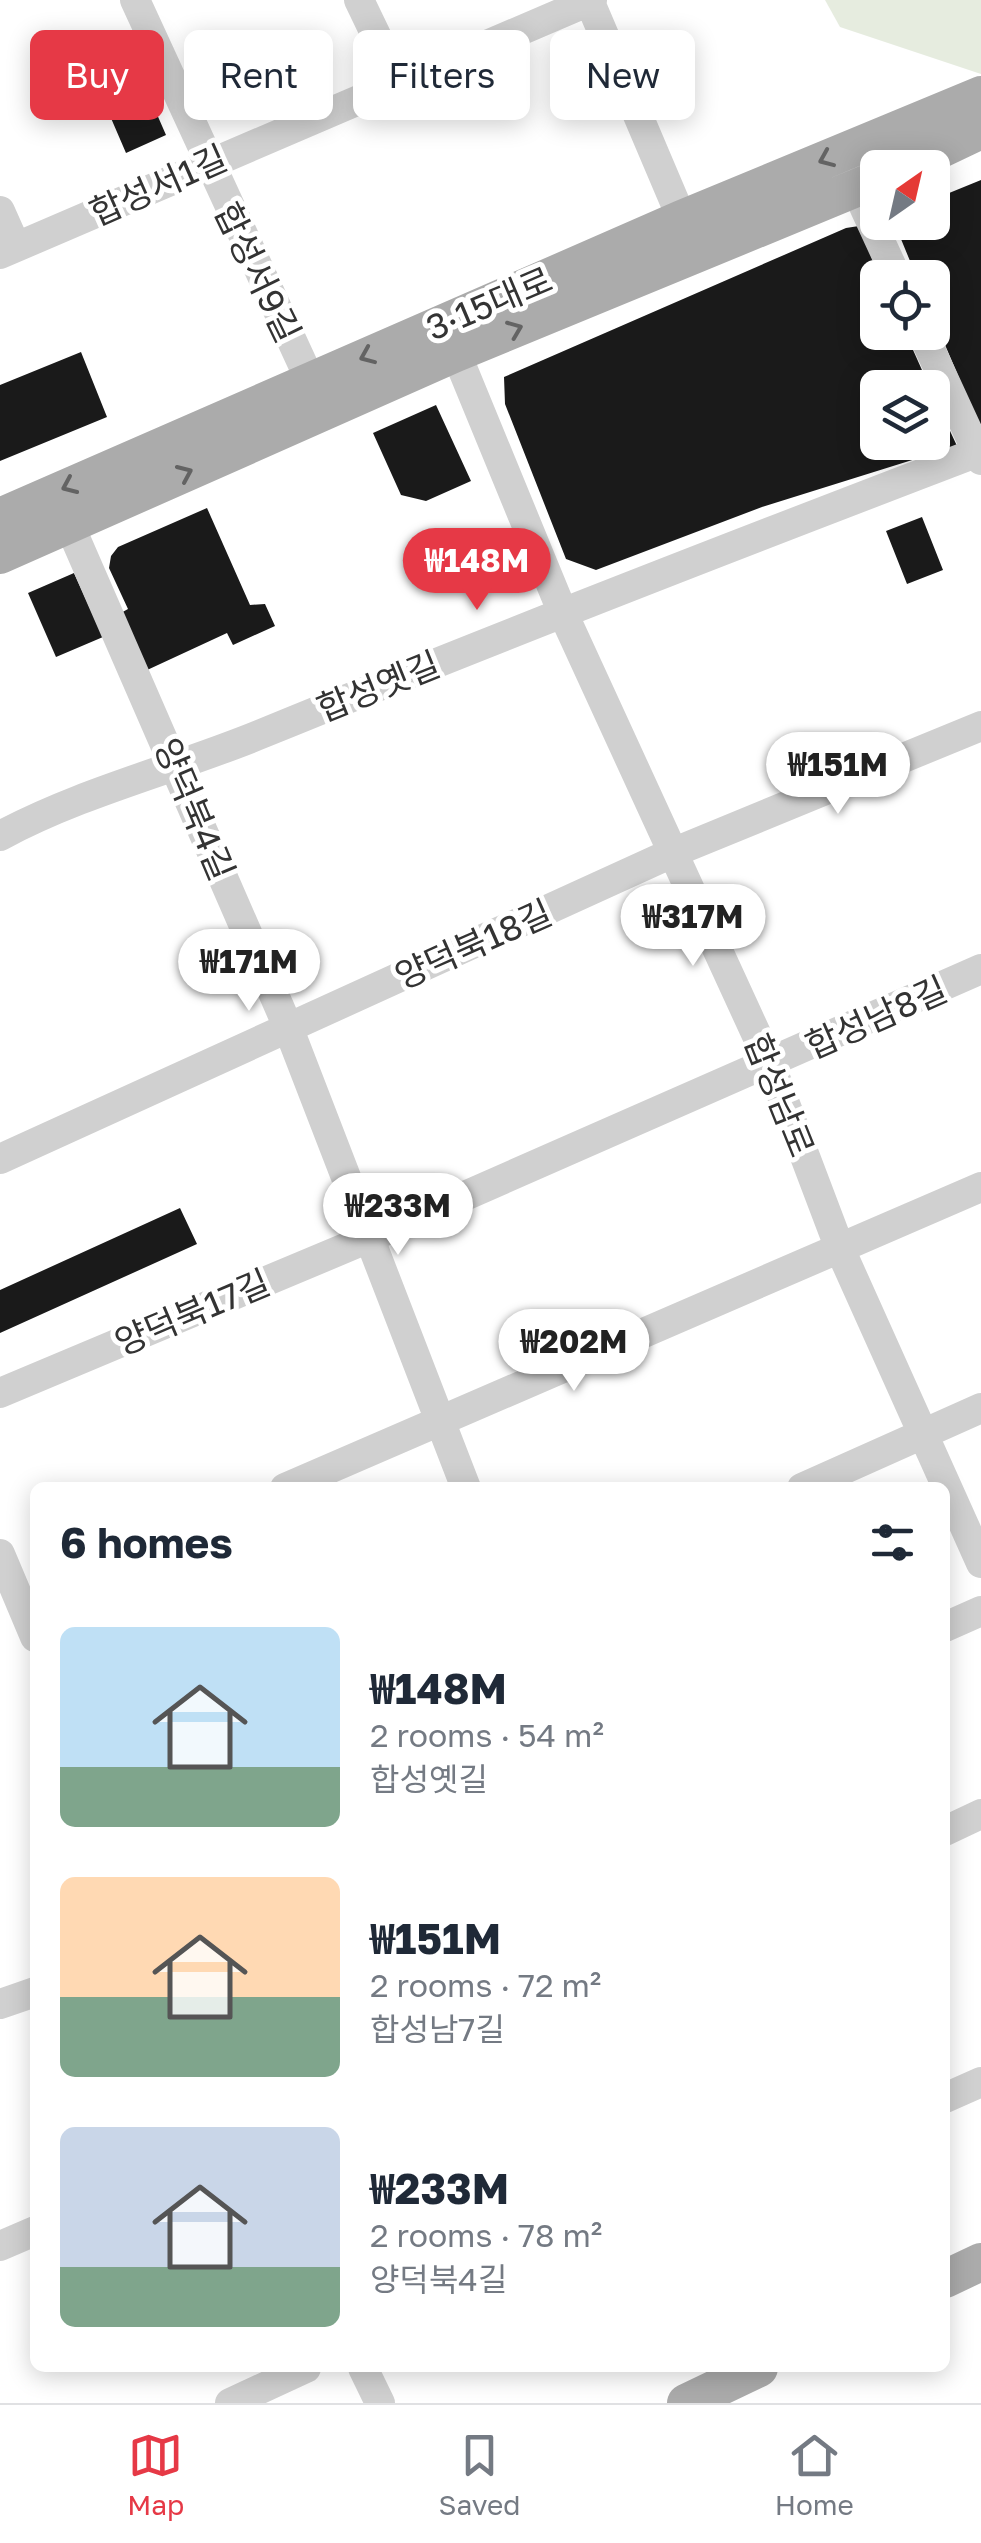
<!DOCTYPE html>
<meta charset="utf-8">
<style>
body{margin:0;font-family:"Golos Text","Noto Sans KR",sans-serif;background:#f2f2f3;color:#1f2937;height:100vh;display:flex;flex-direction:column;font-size:38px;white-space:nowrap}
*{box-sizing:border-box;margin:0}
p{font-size:32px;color:#747a83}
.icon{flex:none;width:55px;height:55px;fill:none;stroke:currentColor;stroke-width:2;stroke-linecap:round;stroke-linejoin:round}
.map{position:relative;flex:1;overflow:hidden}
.drawer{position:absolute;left:30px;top:1482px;width:920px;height:890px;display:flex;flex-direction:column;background:#fff;border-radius:15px;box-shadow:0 5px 25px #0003}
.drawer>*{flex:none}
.guide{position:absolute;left:30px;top:30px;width:922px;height:90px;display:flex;gap:20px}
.needle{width:65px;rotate:34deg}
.fabs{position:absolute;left:860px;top:150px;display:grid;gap:20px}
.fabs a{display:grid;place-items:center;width:90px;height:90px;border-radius:15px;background:#fff;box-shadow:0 5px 25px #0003;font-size:50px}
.price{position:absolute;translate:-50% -85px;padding:0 22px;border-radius:35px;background:#fff;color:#222;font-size:32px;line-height:65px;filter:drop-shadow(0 2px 5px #0008)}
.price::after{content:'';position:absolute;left:50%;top:60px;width:30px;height:22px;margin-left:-15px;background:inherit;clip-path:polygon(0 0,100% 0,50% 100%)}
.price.selected{background:#e63946;color:#fff}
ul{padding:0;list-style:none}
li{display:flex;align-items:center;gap:30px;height:250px;padding:0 30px}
li span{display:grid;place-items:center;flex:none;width:280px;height:200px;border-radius:15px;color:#555}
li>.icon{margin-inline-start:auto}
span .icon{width:120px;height:120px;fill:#fffc;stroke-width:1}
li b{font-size:42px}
h2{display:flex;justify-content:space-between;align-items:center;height:120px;padding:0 30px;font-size:42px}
.chip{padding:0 35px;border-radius:15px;background:#fff;box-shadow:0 5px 25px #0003;font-size:35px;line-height:90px}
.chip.selected{background:#e63946;color:#fff}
.dock{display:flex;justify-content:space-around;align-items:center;height:140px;border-top:2px solid #e0e1e3;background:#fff;font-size:28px;color:#747a83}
.dock a{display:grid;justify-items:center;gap:5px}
.dock .selected{color:#e63946}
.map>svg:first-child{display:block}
.green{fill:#e6ecdf}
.building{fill:#1a1a1a}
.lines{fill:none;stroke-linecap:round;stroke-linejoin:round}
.minor{stroke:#d0d0d0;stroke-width:30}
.major{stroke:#ababab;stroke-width:38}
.oneway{stroke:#636363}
.labels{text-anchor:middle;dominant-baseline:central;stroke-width:10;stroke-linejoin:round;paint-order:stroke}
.street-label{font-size:35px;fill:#333;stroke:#fff}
</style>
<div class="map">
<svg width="981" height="2403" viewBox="0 0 981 2403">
<rect width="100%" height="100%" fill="#fff"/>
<path class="green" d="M 825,0 L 981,0 L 981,74 L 840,27 Z"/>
<path class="building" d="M 132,57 L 166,135 L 126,153 L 92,74 Z
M 981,180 L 981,430 L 932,314 L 932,278 L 917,278 L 894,222 L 932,222 L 932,200 Z
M 859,226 L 880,278 L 878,332 L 905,332 L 930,388 L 878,388 L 878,442 L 932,442 L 932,392 L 957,446 L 762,507 L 596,570 L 566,559 L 505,404 L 504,377 L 846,228 Z
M 81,352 L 107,417 L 0,461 L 0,385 Z
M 436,405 L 471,481 L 426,501 L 401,495 L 373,433 Z
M 207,508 L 250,605 L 265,604 L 275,626 L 233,645 L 227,633 L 145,671 L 119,614 L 128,609 L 109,568 L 111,556 L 118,547 Z
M 922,517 L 943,570 L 907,584 L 886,531 Z
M 74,573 L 103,637 L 56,657 L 28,593 Z
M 180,1208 L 197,1244 L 0,1333 L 0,1290 Z"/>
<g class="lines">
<path class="minor" d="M 135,0 L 310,380
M 359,0 L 398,81
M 589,0 L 682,219
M 856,189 L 897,278
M 0,211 L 16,247
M 0,254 L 592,0
M 922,332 L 981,460
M 456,353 L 562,611 L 770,1064 L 840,1249 L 981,1563
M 69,524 L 288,1027 L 466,1488
M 0,836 C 81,792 176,769 261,734 C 500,636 740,543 981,451
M 0,1159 L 672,853 L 981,726
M 0,1393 L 369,1238 L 981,969
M 285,1488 L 981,1187
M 802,1488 L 981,1408
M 0,1554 L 35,1637
M 945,1627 L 981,1611
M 945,1831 L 981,1814
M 0,2004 L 35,1992
M 945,2098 L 981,2082
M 0,2246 L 35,2231
M 363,2368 L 380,2403
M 230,2403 L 306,2368"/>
<path class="major" d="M 901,168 L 981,130
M 0,517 L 682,219 L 981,95
M 0,555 L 456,353 L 878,179
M 945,2279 L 981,2262
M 686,2403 L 759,2368"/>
</g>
<defs><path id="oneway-chevron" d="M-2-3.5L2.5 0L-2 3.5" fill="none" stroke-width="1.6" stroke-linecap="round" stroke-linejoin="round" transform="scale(2.5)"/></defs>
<g class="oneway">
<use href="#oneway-chevron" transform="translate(826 159) rotate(157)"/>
<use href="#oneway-chevron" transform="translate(515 329) rotate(-22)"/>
<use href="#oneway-chevron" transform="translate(367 356) rotate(157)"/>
<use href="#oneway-chevron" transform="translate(185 473) rotate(-24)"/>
<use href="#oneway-chevron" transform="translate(69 486) rotate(156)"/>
</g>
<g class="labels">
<g class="street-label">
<text transform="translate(158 185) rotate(-24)">합성서1길</text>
<text transform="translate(258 272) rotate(64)">합성서9길</text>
<text transform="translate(489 303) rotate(-23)">3·15대로</text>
<text transform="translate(378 686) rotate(-22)">합성옛길</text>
<text transform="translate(195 809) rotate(67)">양덕북4길</text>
<text transform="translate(473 944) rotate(-24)">양덕북18길</text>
<text transform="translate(876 1017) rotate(-24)">합성남8길</text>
<text transform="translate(780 1095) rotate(68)">합성남로</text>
<text transform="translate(192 1312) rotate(-23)">양덕북17길</text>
</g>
</g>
</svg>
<div class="fabs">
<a><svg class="needle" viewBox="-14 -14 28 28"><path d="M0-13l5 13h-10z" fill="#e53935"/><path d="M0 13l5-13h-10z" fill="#747a83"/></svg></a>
<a><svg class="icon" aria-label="locate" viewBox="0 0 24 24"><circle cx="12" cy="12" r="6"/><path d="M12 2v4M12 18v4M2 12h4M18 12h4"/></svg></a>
<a><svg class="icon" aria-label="layers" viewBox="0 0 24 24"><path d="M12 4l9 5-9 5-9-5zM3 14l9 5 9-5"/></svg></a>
</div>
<b class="price selected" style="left:477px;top:613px">₩148M</b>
<b class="price" style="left:838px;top:817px">₩151M</b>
<b class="price" style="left:693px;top:969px">₩317M</b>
<b class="price" style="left:249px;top:1014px">₩171M</b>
<b class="price" style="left:398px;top:1258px">₩233M</b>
<b class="price" style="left:574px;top:1394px">₩202M</b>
<div class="guide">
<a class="chip selected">Buy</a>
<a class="chip">Rent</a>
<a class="chip">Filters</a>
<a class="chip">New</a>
</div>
<section class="drawer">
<h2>6 homes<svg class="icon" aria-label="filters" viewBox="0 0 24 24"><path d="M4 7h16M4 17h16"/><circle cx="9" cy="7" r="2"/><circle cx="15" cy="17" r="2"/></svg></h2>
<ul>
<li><span style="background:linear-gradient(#bfe0f5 70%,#7fa58c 0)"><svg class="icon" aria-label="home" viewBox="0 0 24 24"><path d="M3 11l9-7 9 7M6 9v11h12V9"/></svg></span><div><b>₩148M</b><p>2 rooms · 54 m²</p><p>합성옛길</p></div></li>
<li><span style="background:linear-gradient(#ffd9b3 60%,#7fa58c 0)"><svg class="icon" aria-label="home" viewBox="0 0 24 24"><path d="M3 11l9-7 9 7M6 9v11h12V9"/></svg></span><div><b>₩151M</b><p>2 rooms · 72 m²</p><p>합성남7길</p></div></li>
<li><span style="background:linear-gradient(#c9d6e8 70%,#7fa58c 0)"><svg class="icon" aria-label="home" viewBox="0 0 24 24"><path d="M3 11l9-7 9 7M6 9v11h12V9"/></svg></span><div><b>₩233M</b><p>2 rooms · 78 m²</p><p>양덕북4길</p></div></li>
</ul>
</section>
</div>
<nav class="dock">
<a class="selected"><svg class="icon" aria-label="map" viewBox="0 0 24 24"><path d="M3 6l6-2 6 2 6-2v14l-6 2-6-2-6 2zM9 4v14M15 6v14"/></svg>Map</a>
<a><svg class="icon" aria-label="saved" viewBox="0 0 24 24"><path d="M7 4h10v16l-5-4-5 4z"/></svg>Saved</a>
<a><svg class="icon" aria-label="home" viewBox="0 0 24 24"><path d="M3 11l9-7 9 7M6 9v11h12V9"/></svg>Home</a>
</nav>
